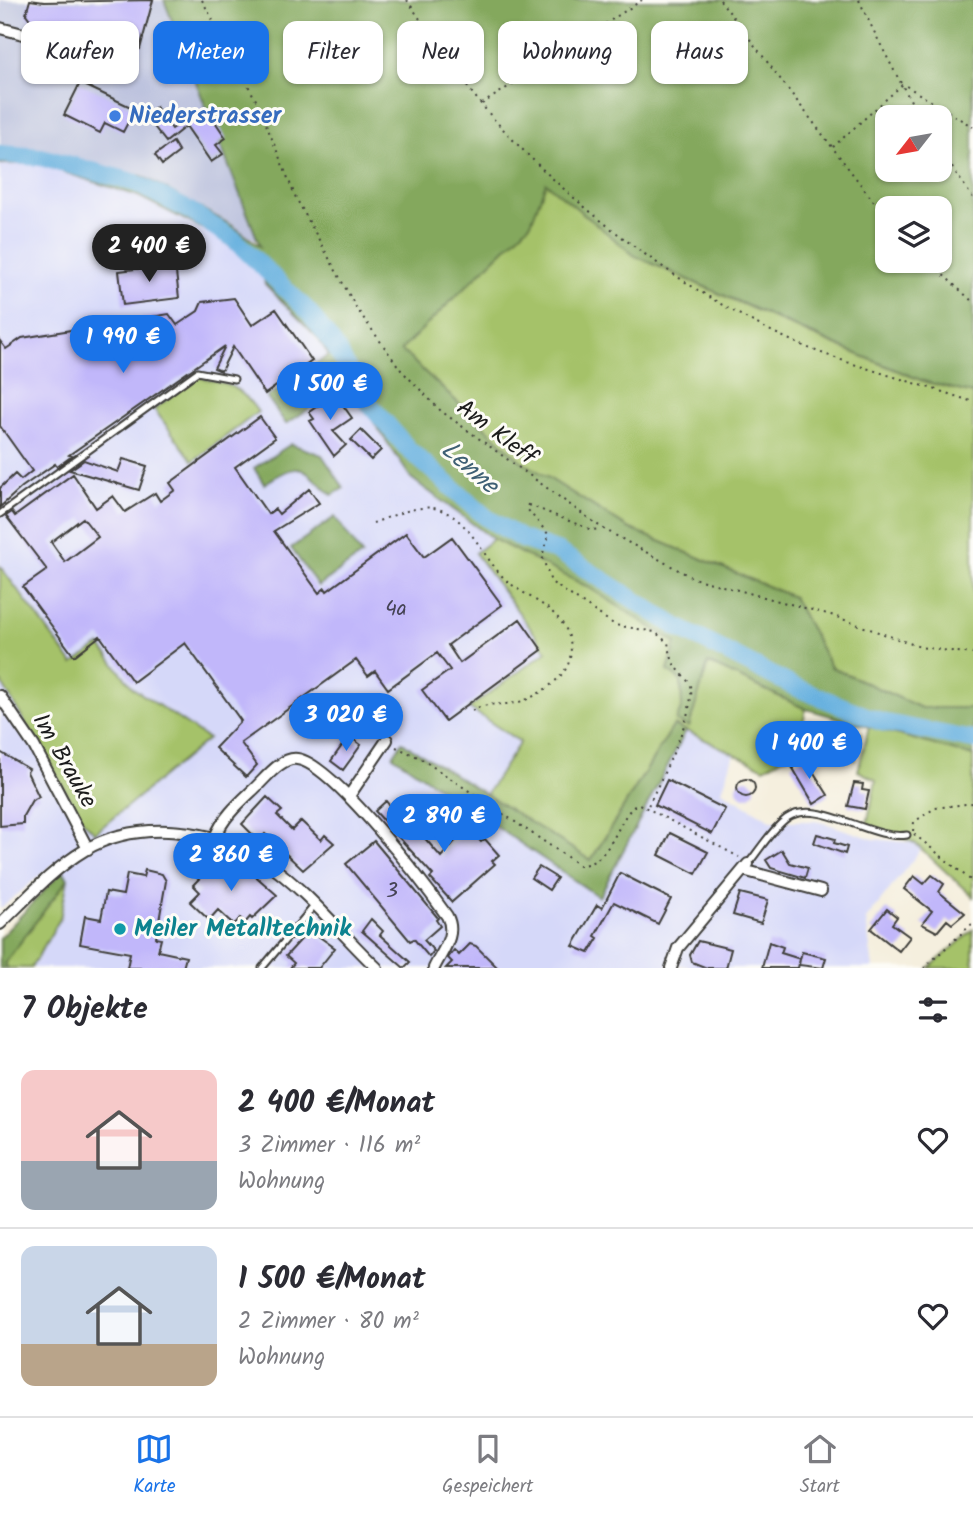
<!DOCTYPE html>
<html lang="de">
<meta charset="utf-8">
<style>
body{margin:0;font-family:Kalam,sans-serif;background:#f2f2f3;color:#2b2b33;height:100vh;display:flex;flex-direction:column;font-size:26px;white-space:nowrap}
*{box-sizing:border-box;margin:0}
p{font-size:23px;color:#7c7c81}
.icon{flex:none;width:38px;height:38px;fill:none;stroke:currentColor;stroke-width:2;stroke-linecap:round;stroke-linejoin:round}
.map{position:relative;height:968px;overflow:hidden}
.panel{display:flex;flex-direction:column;background:#fff;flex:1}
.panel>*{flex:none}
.hud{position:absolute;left:21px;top:21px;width:931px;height:63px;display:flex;gap:14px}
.needle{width:46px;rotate:239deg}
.controls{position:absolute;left:875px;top:105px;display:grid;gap:14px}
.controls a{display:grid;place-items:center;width:77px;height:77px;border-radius:14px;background:#fff;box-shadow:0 2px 5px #0004;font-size:35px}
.price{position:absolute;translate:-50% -60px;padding:0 16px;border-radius:24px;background:#1a73e8;color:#fff;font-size:23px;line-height:46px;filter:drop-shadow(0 2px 4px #0008)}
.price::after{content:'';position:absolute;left:50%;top:42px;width:21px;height:16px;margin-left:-10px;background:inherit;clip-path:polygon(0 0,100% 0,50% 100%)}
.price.current{background:#222;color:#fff}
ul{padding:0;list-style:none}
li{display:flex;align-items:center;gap:21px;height:175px;padding:0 21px}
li+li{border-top:2px solid #e1e1e2}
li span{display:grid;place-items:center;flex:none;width:196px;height:140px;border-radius:14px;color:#555}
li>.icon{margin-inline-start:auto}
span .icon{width:84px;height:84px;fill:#fffc;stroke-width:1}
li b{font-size:30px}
h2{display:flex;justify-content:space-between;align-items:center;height:84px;padding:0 21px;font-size:30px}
.chip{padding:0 24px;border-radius:14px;background:#fff;box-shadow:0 2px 5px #0004;font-size:24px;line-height:63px}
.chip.current{background:#1a73e8;color:#fff}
.menu{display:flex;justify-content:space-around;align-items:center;height:98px;border-top:2px solid #e1e1e2;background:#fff;font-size:19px;color:#7c7c81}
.menu a{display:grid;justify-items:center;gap:4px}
.menu .current{color:#1a73e8}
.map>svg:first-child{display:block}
.built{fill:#d5d8f9}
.industrial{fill:#bdc3de}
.green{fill:#a5c269;stroke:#606f42;stroke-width:2}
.forest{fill:#84a85d;stroke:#50623c;stroke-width:2;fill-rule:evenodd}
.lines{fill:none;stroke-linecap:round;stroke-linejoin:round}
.river{stroke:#67b1df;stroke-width:18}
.building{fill:#c1b7fa;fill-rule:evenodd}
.service-casing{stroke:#3d3c39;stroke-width:9}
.minor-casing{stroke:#3d3c39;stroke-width:14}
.path{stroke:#3d3c39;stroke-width:2;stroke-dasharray:2 5;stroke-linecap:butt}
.service{stroke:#fff;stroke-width:5}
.minor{stroke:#fff;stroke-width:10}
.shop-dot{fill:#3f7fe0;stroke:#fdfcf7;stroke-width:2.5}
.culture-dot{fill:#0f9aa8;stroke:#fdfcf7;stroke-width:2.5}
.labels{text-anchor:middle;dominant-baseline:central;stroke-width:6;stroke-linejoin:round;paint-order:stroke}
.number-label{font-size:21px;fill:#454354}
.shop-label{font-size:24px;font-weight:bold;fill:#366cbe;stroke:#fdfcf7;text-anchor:start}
.street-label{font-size:24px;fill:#1c1c1c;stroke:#fdfcf7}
.culture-label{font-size:24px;font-weight:bold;fill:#0d838f;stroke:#fdfcf7;text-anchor:start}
.water-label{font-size:26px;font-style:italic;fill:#3e5f74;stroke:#fdfcf7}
</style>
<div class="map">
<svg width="973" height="968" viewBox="0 0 973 968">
<rect width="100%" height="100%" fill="#fdfcf7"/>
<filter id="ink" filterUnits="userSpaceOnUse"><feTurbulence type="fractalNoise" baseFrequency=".0143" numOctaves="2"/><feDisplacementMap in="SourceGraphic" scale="14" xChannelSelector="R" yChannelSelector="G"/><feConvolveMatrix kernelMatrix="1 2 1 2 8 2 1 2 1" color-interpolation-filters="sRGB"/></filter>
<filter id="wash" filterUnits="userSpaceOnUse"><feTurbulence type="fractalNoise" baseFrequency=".00686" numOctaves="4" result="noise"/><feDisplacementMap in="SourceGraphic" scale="28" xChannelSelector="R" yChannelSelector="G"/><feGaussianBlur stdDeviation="1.57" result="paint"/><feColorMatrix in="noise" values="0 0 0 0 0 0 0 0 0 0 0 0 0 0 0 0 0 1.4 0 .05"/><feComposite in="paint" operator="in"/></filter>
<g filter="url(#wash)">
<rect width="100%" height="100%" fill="#f5efde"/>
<path class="built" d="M 36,163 L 138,196 L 217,236 L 263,273 L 329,355 L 268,397 L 287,424 L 348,383 L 411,478 L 493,539 L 531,575 L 681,680 L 591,860 L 403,742 L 393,757 L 599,897 L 686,731 L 734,753 L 722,791 L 772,821 L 818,821 L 873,839 L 915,843 L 921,849 L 866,920 L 873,968 L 695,968 L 669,963 L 667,968 L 31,968 L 60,919 L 68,879 L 56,862 L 0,909 L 0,164 Z"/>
<path class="industrial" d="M 0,0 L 164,0 L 260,242 L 120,173 L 49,150 L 0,146 Z"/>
<path class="green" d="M 546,182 L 635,256 L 811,335 L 923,381 L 973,394 L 973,708 L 921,708 L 831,667 L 793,597 L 628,528 L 520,460 L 401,350 Z
M 198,377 C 228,383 240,386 258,412 L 193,461 L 154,409 Z
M 493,539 L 588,587 L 677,643 L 668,670 L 681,681 L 682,706 L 676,721 L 689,726 L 708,663 L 806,709 L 797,751 L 764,768 L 674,725 L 591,860 L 486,795 L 520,742 L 469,708 L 547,651 L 475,553 Z
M 0,566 L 73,664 L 100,645 L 133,688 L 208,739 L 95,833 L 82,820 L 0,680 Z
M 809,721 L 861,734 L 855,760 L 803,748 Z
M 869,726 L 973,756 L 973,897 L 915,843 L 867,824 L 876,780 L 858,771 Z
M 68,879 L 60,919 L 31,968 L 8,968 L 4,964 Z
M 973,930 L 973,968 L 929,968 Z"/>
<path class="forest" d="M 164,0 L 973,0 L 973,394 L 923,381 L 850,351 L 635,256 L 546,183 L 531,223 L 401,350 L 520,460 L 628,528 L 793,597 L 831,667 L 921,708 L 973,708 L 973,756 L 806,709 L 708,663 L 689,727 L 676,721 L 682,706 L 681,681 L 668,671 L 676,643 L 588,587 L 493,539 L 411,478 L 348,383 L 286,424 L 267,397 L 329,355 L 317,337 L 265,284 L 263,273 L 217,236 L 138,196 L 36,163 L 0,164 L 0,148 L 142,176 L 233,226 L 260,246 ZM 887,117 L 940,117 L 940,170 L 887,170 ZM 887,208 L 940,208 L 940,261 L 887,261 Z
M 291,444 L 322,455 L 344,488 L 332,495 C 300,467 303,459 264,484 L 254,468 Z
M 335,517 L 362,555 L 318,586 L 291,548 Z
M 674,725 L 686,731 L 599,897 L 393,756 L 402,742 L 591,860 Z
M 63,870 L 68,879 L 4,964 L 8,968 L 0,968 L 0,938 Z"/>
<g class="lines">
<path class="river" d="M 0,154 L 41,157 L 136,183 L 190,211 L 235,240 L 308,311 L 336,348 L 364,398 L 409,450 L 487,518 L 522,539 L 559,552 L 677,627 L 795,687 L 881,722 L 973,740"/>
</g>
<g id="blocks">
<path class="building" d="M 30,0 L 44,2 L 153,0 L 140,49 L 58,32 L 59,29 L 32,22 L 26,14 Z
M 60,55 L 89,65 L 87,73 L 57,63 Z
M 80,83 L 135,109 L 123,132 L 105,123 L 100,133 L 64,115 Z
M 156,107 L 172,129 L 205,107 L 226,138 L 216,145 L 223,154 L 211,162 L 186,126 L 166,142 L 145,115 Z
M 173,142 L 179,152 L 162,165 L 155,155 Z
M 175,264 L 179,298 L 123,305 L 119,271 Z
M 234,298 L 252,325 L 276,309 L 312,361 L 265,394 L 233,347 L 221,371 L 214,368 L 225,346 L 69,455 L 72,456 L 57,467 L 55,464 L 22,487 L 0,507 L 0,488 L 15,474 L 21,480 L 32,471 L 0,426 L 0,341 L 6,349 L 22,338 L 169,314 L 177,325 L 198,311 L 202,302 Z
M 335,394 L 352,418 L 333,431 L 346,445 L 334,456 L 310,421 L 314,419 L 309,412 Z
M 260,417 L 275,438 L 235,467 L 268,514 L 275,509 L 279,514 L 309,489 L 319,503 L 274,531 L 319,593 L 325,588 L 327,591 L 406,533 L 424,557 L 452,537 L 502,605 L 448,645 L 460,663 L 520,619 L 542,650 L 445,721 L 422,690 L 450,670 L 437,653 L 388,689 L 375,671 L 368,676 L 356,660 L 241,743 L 257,765 L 246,777 L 215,748 L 241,721 L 185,643 L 133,682 L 100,636 L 74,656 L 23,587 L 47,570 L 6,516 L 12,512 L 15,516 L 73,474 L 96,508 L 113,496 L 125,512 L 155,493 L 160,501 L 175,490 L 170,483 ZM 83,518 L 98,537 L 65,562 L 51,542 Z
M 361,430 L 381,450 L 371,460 L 351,440 Z
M 123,459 L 147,466 L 139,490 L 70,470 L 84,460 L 118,472 Z
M 349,736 L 361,745 L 343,770 L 331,761 Z
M 0,752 L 29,769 L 27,772 L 39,797 L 32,800 L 23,816 L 23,824 L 0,826 Z
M 804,757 L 828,795 L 814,804 L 791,765 Z
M737 788a9 9 0 1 1 18 0a9 9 0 1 1-18 0Z
M 667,780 L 725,809 L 712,834 L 655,805 Z
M 854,783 L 863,784 L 862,790 L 869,791 L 865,809 L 848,806 Z
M 267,797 L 282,811 L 277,815 L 292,830 L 301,821 L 321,840 L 325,835 L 334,843 L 303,870 L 265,834 L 259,841 L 242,824 Z
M 386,801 L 393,810 L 397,806 L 441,857 L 464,831 L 470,830 L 481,842 L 485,839 L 499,855 L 492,861 L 495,864 L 452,902 L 430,878 L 433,875 L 375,811 Z
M 670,833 L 708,852 L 696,874 L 659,855 Z
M 817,834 L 835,839 L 834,843 L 847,847 L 845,854 L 814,843 Z
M 374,841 L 438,918 L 436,920 L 440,926 L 424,940 L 434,951 L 429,957 L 414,939 L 410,941 L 346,864 Z
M 782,850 L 790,863 L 808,868 L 805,878 L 771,868 L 766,860 Z
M 219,858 L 234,873 L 242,864 L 277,895 L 252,919 L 250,917 L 245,923 L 240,918 L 234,925 L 218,910 L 209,920 L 190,902 L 200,892 L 193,885 Z
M 539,867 L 557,878 L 549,890 L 531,878 Z
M 145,870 L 162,874 L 166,881 L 156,938 L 161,939 L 158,951 L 186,957 L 183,968 L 127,968 L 130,953 L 80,944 L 85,916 L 101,919 L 106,892 L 123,895 L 127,874 L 143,877 Z
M 620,873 L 671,899 L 658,924 L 614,902 L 595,936 L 598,938 L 589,953 L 573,946 L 597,905 L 602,908 Z
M 932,875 L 944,884 L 939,892 L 965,913 L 952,924 L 947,920 L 937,932 L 922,924 L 932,911 L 904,889 L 914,876 L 924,884 Z
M 740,893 L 768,900 L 761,923 L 733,915 Z
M 887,909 L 897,917 L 892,924 L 910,937 L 899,951 L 871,929 Z
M 371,919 L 383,931 L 380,935 L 410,962 L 404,968 L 362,931 Z
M 314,933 L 335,948 L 319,968 L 290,968 L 294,963 L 286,956 L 306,934 Z
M 698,941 L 731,949 L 726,968 L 707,968 L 692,962 L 690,955 Z
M 769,942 L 783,947 L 781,953 L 800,959 L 802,952 L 826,958 L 823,968 L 799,965 L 800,959 L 798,968 L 762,968 Z
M 470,944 L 476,946 L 498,968 L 446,968 L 452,962 L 448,958 L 454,950 L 459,955 Z"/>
</g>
</g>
<g filter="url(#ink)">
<use href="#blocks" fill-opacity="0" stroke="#3d3c39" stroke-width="2"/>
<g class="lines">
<defs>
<path id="service" d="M 0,514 L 197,372 L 234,379
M 748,864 C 760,849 772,829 787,818 C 818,797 871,841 907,835
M 262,968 L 314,906"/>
<path id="minor" d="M 0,28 L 84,50 L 126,74
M 0,696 L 34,746 L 88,849
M 349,796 L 387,740
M 215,838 C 222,818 239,803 254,789 C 265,779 281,757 297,759 C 332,763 425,885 447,916 C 457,935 442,951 434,968
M 743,870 L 821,891
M 0,924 C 27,898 53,869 85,850 C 138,819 215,828 264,861 C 307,890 340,933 377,968
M 671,968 L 678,948 L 748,864"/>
</defs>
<use href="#service" class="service-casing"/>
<use href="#minor" class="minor-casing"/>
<path class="path" d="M 202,0 L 257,102 L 296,198 L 357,309 L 401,370 L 441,411 L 602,528 L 693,578 L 831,615 L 920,647 L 973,654
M 407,0 C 431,35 454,71 481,104 C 563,202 697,304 816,351 C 867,370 921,384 973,402
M 720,0 L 887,219
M 859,0 C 878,41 898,79 920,117
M 482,104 L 642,0
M 833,147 L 903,84 L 973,127
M 940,150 L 973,198
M 928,261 L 973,302
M 528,504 L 527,509 L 549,535 L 542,556 L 551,582 L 615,625 L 655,632 L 668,643 L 673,663 L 691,685 C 695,716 661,778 647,808
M 529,505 L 592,530 L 601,529
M 373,523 C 393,516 421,502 441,510 C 470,521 482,555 502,576 C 521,596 549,602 564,626 C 572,638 573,654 567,667 C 558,683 532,700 515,703 C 497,706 485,701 469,713
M 396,747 L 420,758 L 579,865 C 614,865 618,810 639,804 L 739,857
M 913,831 L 914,822 L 935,808 L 973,803
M 914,834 L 973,882
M 924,968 L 973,923"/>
<use href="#service" class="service"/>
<use href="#minor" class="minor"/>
</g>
</g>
<circle class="shop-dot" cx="115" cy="116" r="7"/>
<circle class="culture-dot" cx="120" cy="929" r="7"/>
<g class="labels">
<g class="number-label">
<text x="396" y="609">4a</text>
<text x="392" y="891">3</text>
</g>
<g class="shop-label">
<text x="129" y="116">Niederstrasser</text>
</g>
<g class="street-label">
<text transform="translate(496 433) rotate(37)">Am Kleff</text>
<text transform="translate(64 761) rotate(60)">Im Brauke</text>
</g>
<g class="culture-label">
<text x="134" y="929">Meiler Metalltechnik</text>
</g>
<g class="water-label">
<text transform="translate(469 468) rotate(41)">Lenne</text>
</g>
</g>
</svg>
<div class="controls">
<a><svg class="needle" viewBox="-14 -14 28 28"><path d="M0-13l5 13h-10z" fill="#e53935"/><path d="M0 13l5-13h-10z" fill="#7c7c81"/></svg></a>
<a><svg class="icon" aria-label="layers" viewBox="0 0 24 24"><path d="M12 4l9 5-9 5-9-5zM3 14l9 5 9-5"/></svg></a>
</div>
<b class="price current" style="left:149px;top:284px">2 400 €</b>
<b class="price" style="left:123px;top:375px">1 990 €</b>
<b class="price" style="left:330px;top:422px">1 500 €</b>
<b class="price" style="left:346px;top:753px">3 020 €</b>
<b class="price" style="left:809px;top:781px">1 400 €</b>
<b class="price" style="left:444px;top:854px">2 890 €</b>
<b class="price" style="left:231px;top:893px">2 860 €</b>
<div class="hud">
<a class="chip">Kaufen</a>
<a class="chip current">Mieten</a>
<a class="chip">Filter</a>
<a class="chip">Neu</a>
<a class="chip">Wohnung</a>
<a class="chip">Haus</a>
</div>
</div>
<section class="panel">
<h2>7 Objekte<svg class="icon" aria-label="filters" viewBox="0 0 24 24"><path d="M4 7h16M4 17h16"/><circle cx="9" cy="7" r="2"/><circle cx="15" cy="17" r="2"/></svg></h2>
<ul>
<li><span style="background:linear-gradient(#f6c9c9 65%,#9aa5b1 0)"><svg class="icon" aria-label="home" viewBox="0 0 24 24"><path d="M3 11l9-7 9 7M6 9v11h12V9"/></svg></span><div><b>2 400 €/Monat</b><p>3 Zimmer · 116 m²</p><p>Wohnung</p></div><svg class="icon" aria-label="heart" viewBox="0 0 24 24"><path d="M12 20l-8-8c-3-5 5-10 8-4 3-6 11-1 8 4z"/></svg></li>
<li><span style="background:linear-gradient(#c9d6e8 70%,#b9a48a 0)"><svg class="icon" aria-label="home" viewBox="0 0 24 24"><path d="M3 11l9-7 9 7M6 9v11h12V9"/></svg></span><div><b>1 500 €/Monat</b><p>2 Zimmer · 80 m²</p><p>Wohnung</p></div><svg class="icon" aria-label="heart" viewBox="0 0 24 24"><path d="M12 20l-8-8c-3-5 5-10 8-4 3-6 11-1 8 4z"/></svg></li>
</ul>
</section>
<nav class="menu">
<a class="current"><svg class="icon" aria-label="map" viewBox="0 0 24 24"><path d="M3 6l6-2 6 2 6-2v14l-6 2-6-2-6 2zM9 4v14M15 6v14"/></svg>Karte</a>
<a><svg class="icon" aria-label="saved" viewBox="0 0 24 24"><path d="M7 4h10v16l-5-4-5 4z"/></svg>Gespeichert</a>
<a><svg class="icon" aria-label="home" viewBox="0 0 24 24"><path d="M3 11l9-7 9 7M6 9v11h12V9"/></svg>Start</a>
</nav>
